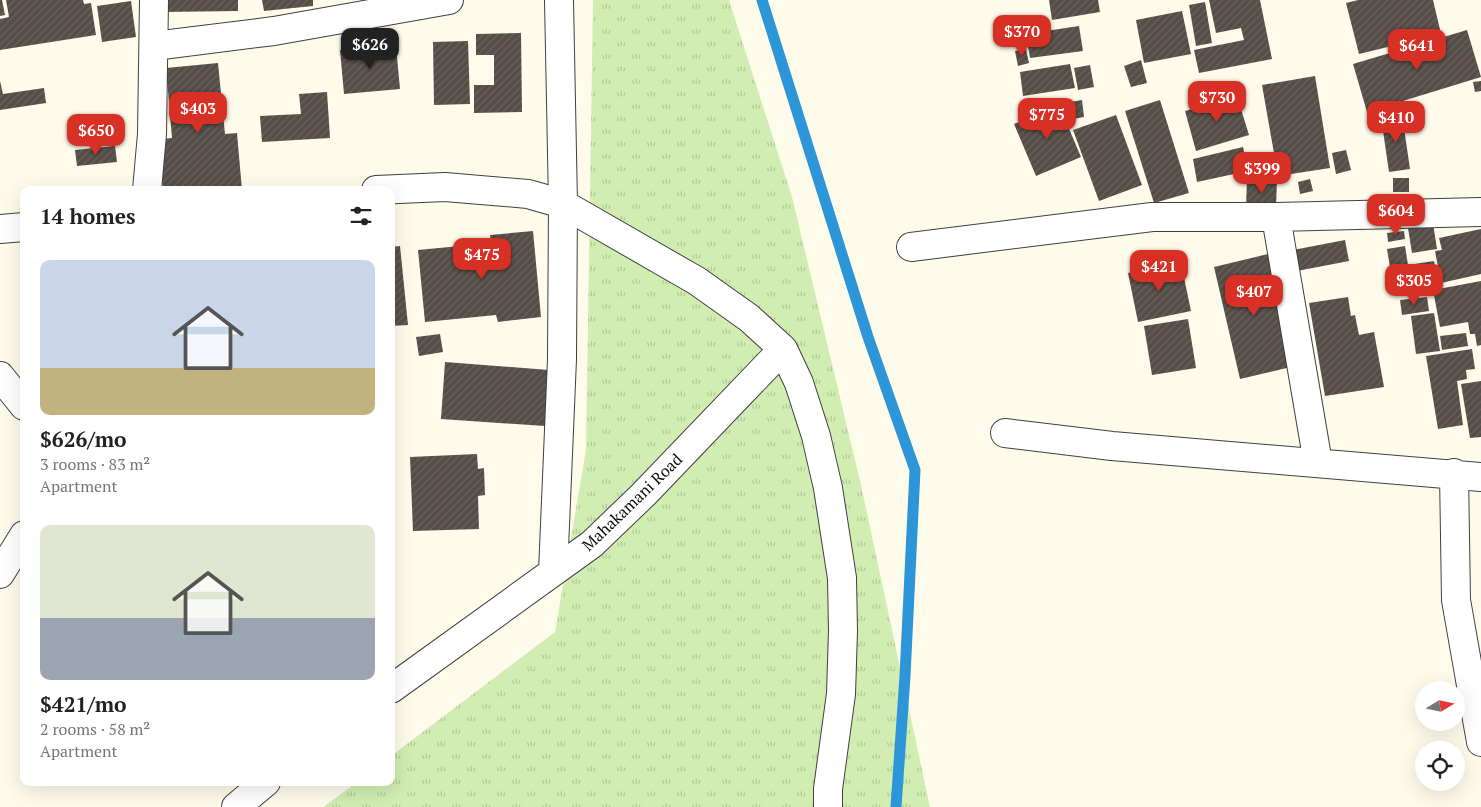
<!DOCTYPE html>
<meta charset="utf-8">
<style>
body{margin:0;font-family:"PT Serif",serif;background:#f6f6f6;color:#222;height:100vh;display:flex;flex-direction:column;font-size:19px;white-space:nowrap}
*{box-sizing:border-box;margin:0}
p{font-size:16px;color:#767676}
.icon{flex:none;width:28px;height:28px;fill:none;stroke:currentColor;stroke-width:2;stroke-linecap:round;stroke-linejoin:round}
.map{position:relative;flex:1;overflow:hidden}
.sheet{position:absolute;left:20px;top:186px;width:375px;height:600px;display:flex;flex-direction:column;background:#fff;border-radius:10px;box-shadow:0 5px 20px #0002}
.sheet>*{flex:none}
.needle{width:32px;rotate:80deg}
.buttons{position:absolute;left:1415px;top:681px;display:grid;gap:10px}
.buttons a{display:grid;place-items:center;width:50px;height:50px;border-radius:50%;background:#fff;box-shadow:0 5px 20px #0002;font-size:25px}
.price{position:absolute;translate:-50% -42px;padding:0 11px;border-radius:10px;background:#d93025;color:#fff;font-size:16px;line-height:32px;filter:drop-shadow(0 1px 2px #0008)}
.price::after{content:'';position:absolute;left:50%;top:30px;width:15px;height:11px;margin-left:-8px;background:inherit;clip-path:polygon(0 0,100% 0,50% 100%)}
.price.on{background:#222;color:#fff}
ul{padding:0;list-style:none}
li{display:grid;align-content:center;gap:10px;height:265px;padding:0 20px}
li span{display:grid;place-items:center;height:155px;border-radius:10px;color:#555}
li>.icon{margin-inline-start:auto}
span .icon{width:90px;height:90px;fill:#fffc;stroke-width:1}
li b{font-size:21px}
h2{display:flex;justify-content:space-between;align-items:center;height:60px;padding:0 20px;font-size:21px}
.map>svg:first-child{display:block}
.grass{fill:url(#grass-tufts)}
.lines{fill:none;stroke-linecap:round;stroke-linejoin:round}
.stream{stroke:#2c96d8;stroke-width:11}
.building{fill:url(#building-hatch)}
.minor-casing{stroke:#3f3f3f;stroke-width:30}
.minor{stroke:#fff;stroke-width:28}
.labels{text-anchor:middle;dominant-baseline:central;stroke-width:5;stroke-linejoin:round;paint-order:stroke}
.street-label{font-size:16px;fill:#0c0c0c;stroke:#fff}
</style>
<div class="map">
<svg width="1481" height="807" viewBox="0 0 1481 807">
<defs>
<pattern id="grass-tufts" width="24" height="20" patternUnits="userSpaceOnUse" patternTransform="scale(1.25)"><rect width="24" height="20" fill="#d1edb2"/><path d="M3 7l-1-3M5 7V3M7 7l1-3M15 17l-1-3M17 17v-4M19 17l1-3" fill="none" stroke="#b2ca98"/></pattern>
<pattern id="building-hatch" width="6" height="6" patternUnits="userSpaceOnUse" patternTransform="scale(1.25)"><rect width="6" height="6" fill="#564d48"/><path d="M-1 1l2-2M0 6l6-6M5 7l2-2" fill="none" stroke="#69625e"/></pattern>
</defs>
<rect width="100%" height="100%" fill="#fffbeb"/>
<path class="grass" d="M 593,0 L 729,0 L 792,197 L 861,485 L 930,807 L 323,807 L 356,783 L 391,782 L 391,756 L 555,632 L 586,450 Z"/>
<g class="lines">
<path class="stream" d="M 762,0 L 868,337 L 915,470 L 905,676 L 896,807"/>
</g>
<path class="building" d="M 0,0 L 2,0 L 5,15 L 0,16 Z
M 6,0 L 83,0 L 84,4 L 91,3 L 96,35 L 0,50 L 0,19 L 9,17 Z
M 163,0 L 238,0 L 238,11 L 163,12 Z
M 262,0 L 313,0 L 313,6 L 264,11 Z
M 1049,0 L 1098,0 L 1100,12 L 1052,20 Z
M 1209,0 L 1260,0 L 1272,59 L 1199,73 L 1194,50 L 1244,40 L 1241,28 L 1216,33 Z
M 1358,0 L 1433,0 L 1441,34 L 1359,54 L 1346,3 Z
M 131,1 L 136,37 L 102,42 L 97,6 Z
M 1205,2 L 1212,43 L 1196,46 L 1189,5 Z
M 1182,11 L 1191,54 L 1144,63 L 1136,20 Z
M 1079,26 L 1083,51 L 1030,58 L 1026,34 Z
M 1467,30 L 1481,77 L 1367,112 L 1353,64 Z
M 521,33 L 522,112 L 474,113 L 474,85 L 494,85 L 494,55 L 476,55 L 476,34 Z
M 468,41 L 470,104 L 434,105 L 433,42 Z
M 396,46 L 400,89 L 344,94 L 340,50 Z
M 1026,49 L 1029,63 L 1018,66 L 1015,51 Z
M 1141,60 L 1147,83 L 1131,87 L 1124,66 Z
M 218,63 L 225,134 L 237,133 L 242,190 L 163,190 L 159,139 L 172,138 L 166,68 Z
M 1070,64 L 1075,88 L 1023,96 L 1020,72 Z
M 1090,65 L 1094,87 L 1078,90 L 1074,68 Z
M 1315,76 L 1330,168 L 1278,176 L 1262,85 Z
M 0,81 L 3,94 L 44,88 L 46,103 L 0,110 Z
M 1481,81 L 1481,91 L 1475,92 L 1473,82 Z
M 327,92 L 330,138 L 262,142 L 260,116 L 301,114 L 299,94 Z
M 1237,96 L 1249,135 L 1196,151 L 1185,111 Z
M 1082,100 L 1084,117 L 1067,120 L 1064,103 Z
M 1160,100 L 1189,193 L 1154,203 L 1125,111 Z
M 1059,105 L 1081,157 L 1036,176 L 1014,124 Z
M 1402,114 L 1410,169 L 1389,172 L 1381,117 Z
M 1116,115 L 1142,185 L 1099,201 L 1073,130 Z
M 115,146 L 117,162 L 77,166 L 75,150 Z
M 1243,147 L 1248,171 L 1197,182 L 1193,159 Z
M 1346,150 L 1351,170 L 1336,174 L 1332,153 Z
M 1393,178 L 1409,178 L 1409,192 L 1393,192 Z
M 1247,179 L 1277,180 L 1276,208 L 1246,207 Z
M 1310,179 L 1313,191 L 1300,194 L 1298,182 Z
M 1433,223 L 1437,249 L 1412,253 L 1408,228 Z
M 1481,229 L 1481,274 L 1441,283 L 1435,251 L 1442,250 L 1439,238 Z
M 533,231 L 541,317 L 498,322 L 496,315 L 425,322 L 418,250 L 491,243 L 490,235 Z
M 1404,231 L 1405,239 L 1388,242 L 1387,233 Z
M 1345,240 L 1349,261 L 1297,271 L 1293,250 Z
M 400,246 L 408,325 L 391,326 L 391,247 Z
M 1405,246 L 1408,265 L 1434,261 L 1438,285 L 1394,292 L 1387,249 Z
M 1268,254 L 1295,366 L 1240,379 L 1214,267 Z
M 1181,263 L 1191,311 L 1138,322 L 1128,273 Z
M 1481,281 L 1481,345 L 1477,346 L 1475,334 L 1470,334 L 1468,322 L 1440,327 L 1433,290 Z
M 1348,297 L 1351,316 L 1355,315 L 1359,335 L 1374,332 L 1384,387 L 1325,396 L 1309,303 Z
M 1427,297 L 1429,311 L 1402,315 L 1400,300 Z
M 1434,313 L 1440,351 L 1416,354 L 1411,316 Z
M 1188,319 L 1196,368 L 1152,375 L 1144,326 Z
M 1466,333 L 1468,346 L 1442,350 L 1440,336 Z
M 440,334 L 443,352 L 419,356 L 416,337 Z
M 1472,349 L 1475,369 L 1466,370 L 1467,379 L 1457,381 L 1463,425 L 1438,429 L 1426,356 Z
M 445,362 L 549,370 L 545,426 L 441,419 Z
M 1481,381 L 1481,437 L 1470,438 L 1461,384 Z
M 477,454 L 478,469 L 484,468 L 485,495 L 478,496 L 479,529 L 413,531 L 410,457 Z
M 391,536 L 395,536 L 395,562 L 391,562 Z"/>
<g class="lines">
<defs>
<path id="minor" d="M 154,46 L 274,31 L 449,0
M 147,190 L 152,134 L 154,0
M 376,190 L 445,187 L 528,194 L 563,204 L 697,281 L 749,318 L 783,349 L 799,383 L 816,436 L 828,488 L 842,578 L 843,631 L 841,694 L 828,789 L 828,807
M 1276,217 L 1318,463
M 0,229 L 24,227
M 911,247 L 1152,217 L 1276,217 L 1481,212
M 0,376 L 24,406
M 1005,433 L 1112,446 L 1481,477
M 1454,473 L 1456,600 L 1481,742
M 553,572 L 562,359 L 563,204 L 559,0
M 0,574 L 24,535
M 391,689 L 592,544 L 644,494 L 783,349
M 236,807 L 266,782"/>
</defs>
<use href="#minor" class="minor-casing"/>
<use href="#minor" class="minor"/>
</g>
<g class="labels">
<g class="street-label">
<text transform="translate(632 502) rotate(-44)">Mahakamani Road</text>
</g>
</g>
</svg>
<div class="buttons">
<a><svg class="needle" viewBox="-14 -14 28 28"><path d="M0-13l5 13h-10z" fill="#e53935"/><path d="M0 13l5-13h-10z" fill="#767676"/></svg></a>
<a><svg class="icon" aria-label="locate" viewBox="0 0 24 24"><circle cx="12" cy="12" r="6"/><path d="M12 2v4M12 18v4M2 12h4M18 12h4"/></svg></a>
</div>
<b class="price" style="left:1022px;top:57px">$370</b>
<b class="price on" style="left:370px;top:70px">$626</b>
<b class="price" style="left:1417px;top:71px">$641</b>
<b class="price" style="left:1217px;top:123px">$730</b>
<b class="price" style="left:198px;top:134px">$403</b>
<b class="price" style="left:1047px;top:140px">$775</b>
<b class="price" style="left:1396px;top:143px">$410</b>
<b class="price" style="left:96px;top:156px">$650</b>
<b class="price" style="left:1262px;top:194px">$399</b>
<b class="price" style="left:1396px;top:236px">$604</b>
<b class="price" style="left:482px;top:280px">$475</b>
<b class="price" style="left:1159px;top:292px">$421</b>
<b class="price" style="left:1414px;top:306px">$305</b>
<b class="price" style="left:1254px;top:317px">$407</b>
<section class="sheet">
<h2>14 homes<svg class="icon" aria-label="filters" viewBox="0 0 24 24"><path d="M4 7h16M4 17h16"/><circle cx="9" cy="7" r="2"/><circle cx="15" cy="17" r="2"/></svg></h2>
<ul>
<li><span style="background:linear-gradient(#c9d6e8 70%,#c2b280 0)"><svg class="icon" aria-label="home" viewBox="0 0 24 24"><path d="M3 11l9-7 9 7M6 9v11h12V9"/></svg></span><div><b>$626/mo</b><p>3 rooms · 83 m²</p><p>Apartment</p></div></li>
<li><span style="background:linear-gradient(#dfe7d0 60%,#9aa5b1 0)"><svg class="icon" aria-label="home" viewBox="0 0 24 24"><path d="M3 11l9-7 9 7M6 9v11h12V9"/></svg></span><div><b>$421/mo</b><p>2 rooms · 58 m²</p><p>Apartment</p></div></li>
</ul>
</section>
</div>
